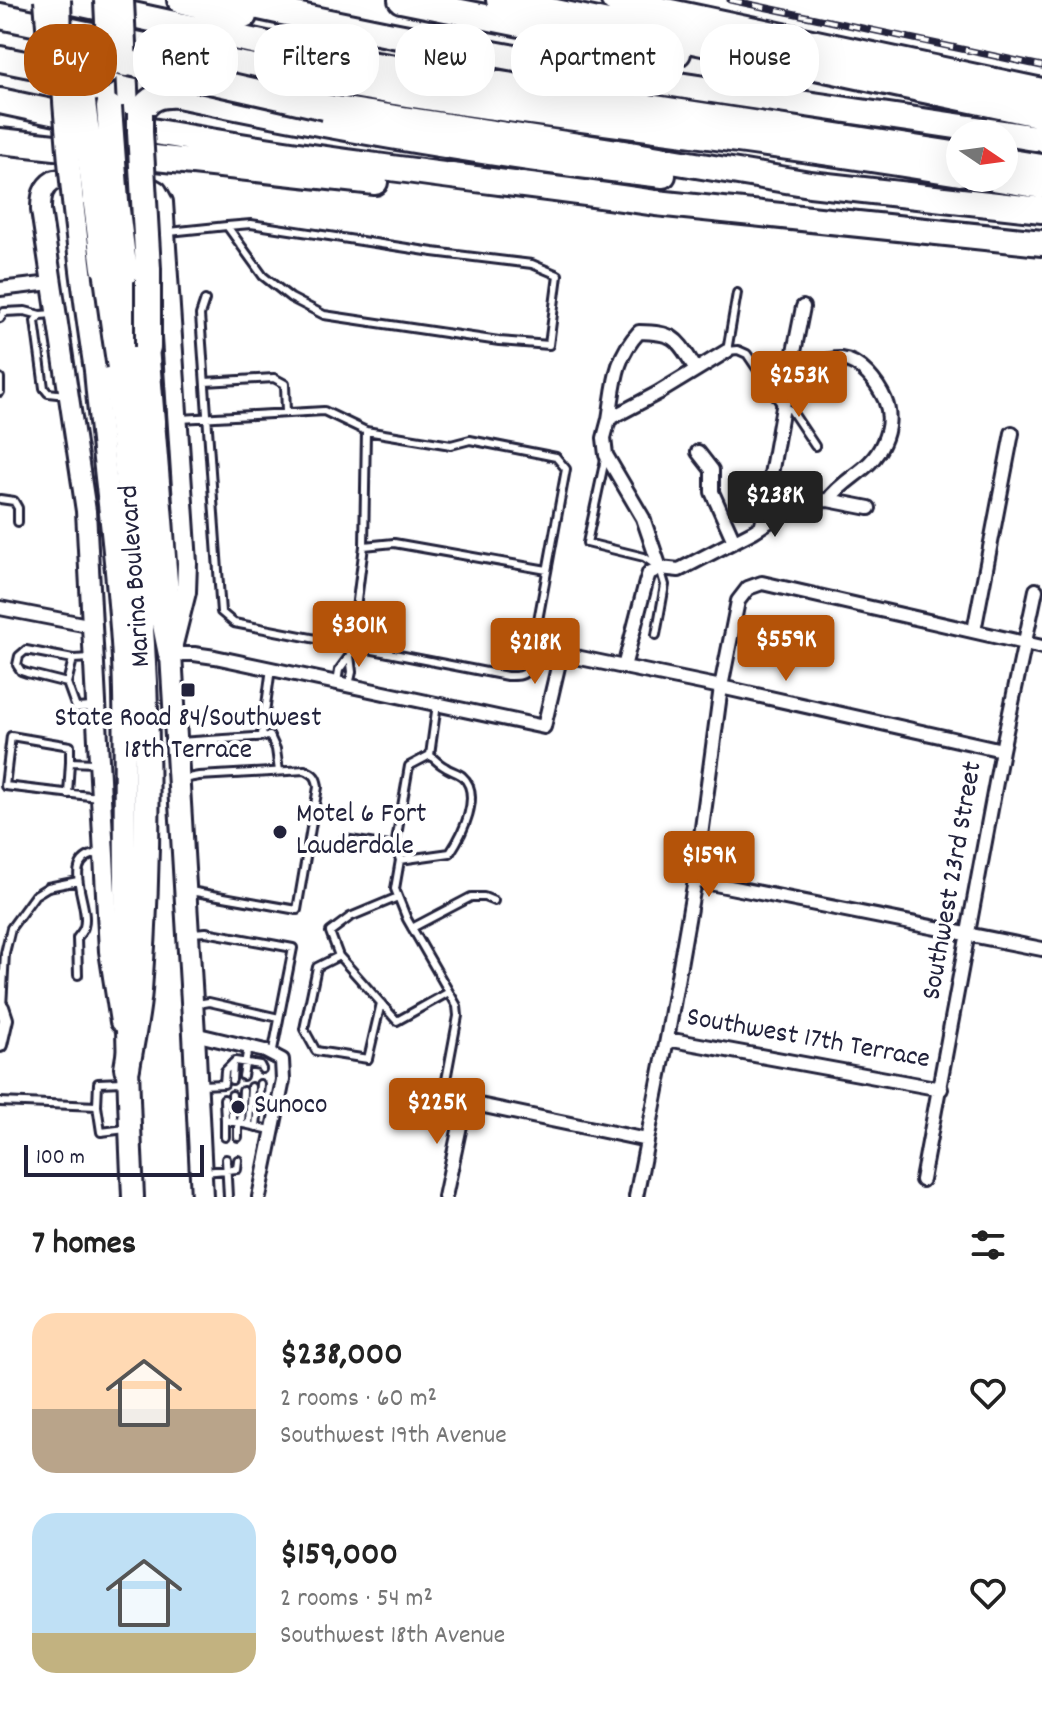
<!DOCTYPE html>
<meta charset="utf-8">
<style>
body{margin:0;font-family:Dekko,sans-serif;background:#f2f2f2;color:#222;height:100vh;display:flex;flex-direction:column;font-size:30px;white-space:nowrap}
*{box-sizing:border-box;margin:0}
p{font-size:26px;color:#767676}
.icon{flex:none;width:44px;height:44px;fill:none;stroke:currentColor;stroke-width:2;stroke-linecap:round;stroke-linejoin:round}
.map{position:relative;height:1197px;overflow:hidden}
.side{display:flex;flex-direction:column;background:#fff;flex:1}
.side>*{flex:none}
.hud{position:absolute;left:24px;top:24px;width:994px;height:72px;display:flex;gap:16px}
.needle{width:52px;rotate:103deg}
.fabs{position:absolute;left:946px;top:120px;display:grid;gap:16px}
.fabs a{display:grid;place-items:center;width:72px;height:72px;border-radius:50%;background:#fff;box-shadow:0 8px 32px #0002;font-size:40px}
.scale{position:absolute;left:24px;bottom:20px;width:180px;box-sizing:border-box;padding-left:8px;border:4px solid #22223b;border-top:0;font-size:22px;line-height:28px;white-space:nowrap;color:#22223b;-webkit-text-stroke:6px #fff;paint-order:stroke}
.price{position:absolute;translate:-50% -68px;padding:0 18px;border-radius:8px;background:#b45309;color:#fff;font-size:26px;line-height:52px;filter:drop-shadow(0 2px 4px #0008)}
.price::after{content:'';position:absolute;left:50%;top:48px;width:24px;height:18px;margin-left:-12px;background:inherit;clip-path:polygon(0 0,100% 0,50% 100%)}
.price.on{background:#222;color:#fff}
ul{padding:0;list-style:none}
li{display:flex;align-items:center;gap:24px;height:200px;padding:0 32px}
li span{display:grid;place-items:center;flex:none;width:224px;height:160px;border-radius:24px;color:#555}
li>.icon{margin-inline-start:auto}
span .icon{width:96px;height:96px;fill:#fffc;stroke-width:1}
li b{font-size:34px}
h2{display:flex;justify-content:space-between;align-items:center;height:96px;padding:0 32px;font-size:34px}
.tag{padding:0 28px;border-radius:32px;background:#fff;box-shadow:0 8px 32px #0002;font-size:28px;line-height:72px}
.tag.on{background:#b45309;color:#fff}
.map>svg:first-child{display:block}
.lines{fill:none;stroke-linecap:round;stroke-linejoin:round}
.service-casing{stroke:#22223b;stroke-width:12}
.minor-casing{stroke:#22223b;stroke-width:18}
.secondary-casing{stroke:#22223b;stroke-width:24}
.primary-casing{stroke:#22223b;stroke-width:26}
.motorway-casing{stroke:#22223b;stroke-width:30}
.service{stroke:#fff;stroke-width:6}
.minor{stroke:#fff;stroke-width:12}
.secondary{stroke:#fff;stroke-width:18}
.primary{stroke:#fff;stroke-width:20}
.motorway{stroke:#fff;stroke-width:24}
.rail-casing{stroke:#22223b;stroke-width:7}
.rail{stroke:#fff;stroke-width:4;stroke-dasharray:12;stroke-linecap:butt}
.primary-bridge-casing{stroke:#22223b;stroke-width:26;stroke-linecap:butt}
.motorway-bridge-casing{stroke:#22223b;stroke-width:30;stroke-linecap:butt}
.primary-bridge{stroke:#fff;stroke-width:20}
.motorway-bridge{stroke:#fff;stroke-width:24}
.poi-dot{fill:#22223b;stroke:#fff;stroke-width:3}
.labels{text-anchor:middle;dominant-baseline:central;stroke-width:8;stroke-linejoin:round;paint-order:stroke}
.street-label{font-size:28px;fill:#22223b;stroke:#fff}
.poi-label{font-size:28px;fill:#22223b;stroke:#fff;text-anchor:start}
</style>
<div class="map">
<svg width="1042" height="1197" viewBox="0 0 1042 1197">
<rect width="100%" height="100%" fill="#fff"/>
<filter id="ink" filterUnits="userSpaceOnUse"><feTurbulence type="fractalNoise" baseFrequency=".0125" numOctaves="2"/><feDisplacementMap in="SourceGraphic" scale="16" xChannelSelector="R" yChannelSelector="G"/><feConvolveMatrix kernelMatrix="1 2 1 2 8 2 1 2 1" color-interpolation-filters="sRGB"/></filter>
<g filter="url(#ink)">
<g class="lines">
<defs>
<path id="service" d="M 169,232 L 227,226 L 263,276 L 291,298 L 324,315 L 499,341 L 549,345 L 558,275 L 532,264 L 433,252 L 251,224 L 227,226
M 737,293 L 727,351 L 738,350 L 747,354 L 783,407 L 791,410 L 815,446
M 53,314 L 40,315 L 35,321 L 44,388 L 48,393 L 66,395
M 0,318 L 4,312 L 25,311 L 40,315
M 0,378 L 0,392
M 205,382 L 274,378 L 285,384 L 286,413
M 180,419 L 324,411 L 366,431 L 451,445 L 470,440 L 556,457 L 566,469 L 529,669 C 523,677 517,676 507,676 L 234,623 L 221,612 L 220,599 L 200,315 L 205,300
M 605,459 L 587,543 L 644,557 L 660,568 L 665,585 L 656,635
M 0,499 L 14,501 L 18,508 L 18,522
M 364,546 L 394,543 L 547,570
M 91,658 L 73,659 L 26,650 L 19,656 L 17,665 L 21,671 L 27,673 L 67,683 L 76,708 L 92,707
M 337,682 L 339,670 L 350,655
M 67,683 L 73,659
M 349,685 L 352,672 L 350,655 L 364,546 L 366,431
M 262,735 L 271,668
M 179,742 L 270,736 L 276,749 L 279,771
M 95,763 L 70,762 L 70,746 L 11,736 L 5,786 L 98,797
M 182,779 L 199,776 L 305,770 C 314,774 317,777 318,787 L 297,910 L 190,891
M 68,794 L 70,762
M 344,839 L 395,847
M 400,860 L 450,853 C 462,835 483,794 462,776 C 457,772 450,771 445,767 C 439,764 434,759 430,755 L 437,704
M 412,928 L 471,897 L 484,897 L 494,901
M 192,933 L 206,932 L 293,948 L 272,1055
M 339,956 L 330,932 L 350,917 L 398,897
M 78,975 L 77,938 C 80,934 83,931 84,927 C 91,903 58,860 99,853
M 381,1003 L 368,1059 L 316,1051 L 304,1029 L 317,967 L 339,956 C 359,978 378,1000 397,1021 L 449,992 L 407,919 L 395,889 L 400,860 L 395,847 L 409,766 L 430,755
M 197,1004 L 209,1002 L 279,1018
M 2,1007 L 5,953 L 11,928 L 35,895 L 48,887 L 78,881
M 243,1076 L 248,1047
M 232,1080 L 233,1063
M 446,1080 L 458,1016 L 457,1006 L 449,992
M 123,1082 L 98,1083 L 97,1106 L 101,1132 L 126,1129
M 201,1085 L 224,1084 L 225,1071 L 235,1061 L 260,1065 L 262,1069
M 232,1095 L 232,1122
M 224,1099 L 225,1120
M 0,1102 L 97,1106
M 241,1123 L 243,1091
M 249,1125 L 251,1087
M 256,1127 L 260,1084
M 225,1137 L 225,1120 L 271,1130
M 238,1137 L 238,1123
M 226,1159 L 228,1197
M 204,1172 L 237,1169 L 238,1160"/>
<path id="minor" d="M 0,289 L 51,283
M 609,419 C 615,384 614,359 639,332 C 677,333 676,338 696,369
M 698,452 L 712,470 L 712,492 L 734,541
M 828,500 L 869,508
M 762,525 L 783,407 L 803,307
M 660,568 L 679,570 L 754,531 L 801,501 L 828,500 C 846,476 871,471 883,443 C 889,430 891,414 885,400 C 878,384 861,361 841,359 C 824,358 804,371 789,378
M 0,608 L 93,626
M 974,631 L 1012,433
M 171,654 L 194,654 L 215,657 L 544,727 L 561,654 L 721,687 L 1002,750
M 624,667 L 646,582 L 649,573 L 660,568 L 643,518 L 606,455 L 604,438 L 609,419 L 658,393 L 727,351
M 695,880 L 1042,949
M 194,1034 L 265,1051 L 282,1060 L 283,1080 L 259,1197
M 667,1039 L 941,1089
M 0,1045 L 6,1019 L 2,1007
M 922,1180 L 1002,750 L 1036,590
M 445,1197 L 465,1102 L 647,1140
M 636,1197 L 667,1039 L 695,880 L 721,687 L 738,601 L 748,588 L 762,583 L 1042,647"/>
<path id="secondary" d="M 120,1022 L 109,951 L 86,511 L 41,210 C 41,197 42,187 54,180 C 82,175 132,176 157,191 L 163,202 L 187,563 L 186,592 L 172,648"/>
<path id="primary" d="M 126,66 L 128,110
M 148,347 L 169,606
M 95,370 C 103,466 118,562 123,659 C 126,731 124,804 125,877 C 125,984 128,1090 133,1197
M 170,638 L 194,1034 L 202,1197"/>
<path id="motorway" d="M 64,0 L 331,58 L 960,155
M 180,0 L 244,16
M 227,0 C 356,29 485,54 615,75 C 757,98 900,117 1042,139
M 401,0 L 570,34 L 678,53
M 499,0 L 1042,115
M 614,0 L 1042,91
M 0,16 C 162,50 324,83 487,106 C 645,129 803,146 960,173
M 0,59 L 90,77 C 100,77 107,74 110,65
M 0,101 C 127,129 256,150 384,167 C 475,180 566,189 656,203 L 1042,243
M 325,107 L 618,152 L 810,184 L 1042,210
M 140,113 C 149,97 161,94 178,95 C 339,129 500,157 663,175
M 0,141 L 375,182
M 1004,161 L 1042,167
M 993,178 L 1042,186
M 104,268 C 116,378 131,489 139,601 C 149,729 149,861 139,990 C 137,1016 131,1042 127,1068
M 125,273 L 156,581 L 171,654"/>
</defs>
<use href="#service" class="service-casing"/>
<use href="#minor" class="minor-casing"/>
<use href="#secondary" class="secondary-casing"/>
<use href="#primary" class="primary-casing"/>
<use href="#motorway" class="motorway-casing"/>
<use href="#service" class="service"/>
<use href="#minor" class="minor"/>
<use href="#secondary" class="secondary"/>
<use href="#primary" class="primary"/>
<use href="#motorway" class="motorway"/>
<defs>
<path id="rail" d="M 730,0 L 1042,66"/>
</defs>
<use href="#rail" class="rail-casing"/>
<use href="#rail" class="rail"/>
<defs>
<path id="primary-bridge" d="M 45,0 L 49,52
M 60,0 C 61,19 60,37 61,56 C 67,161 79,266 95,370
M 123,0 L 126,66"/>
<path id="motorway-bridge" d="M 107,0 L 110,65
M 61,32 L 71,47 L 85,53 L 325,107
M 83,102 L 104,268
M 109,107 L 116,202 L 125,273
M 140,113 L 140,132 L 148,269 L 148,347"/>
</defs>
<use href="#primary-bridge" class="primary-bridge-casing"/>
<use href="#motorway-bridge" class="motorway-bridge-casing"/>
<use href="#primary-bridge" class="primary-bridge"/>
<use href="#motorway-bridge" class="motorway-bridge"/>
</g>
</g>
<g class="poi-dot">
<rect x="180" y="682" width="16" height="16" rx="4"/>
<circle cx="280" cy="832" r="8"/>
<circle cx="238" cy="1107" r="8"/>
</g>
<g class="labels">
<g class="street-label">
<text transform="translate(137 576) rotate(-94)">Marina Boulevard</text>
<text transform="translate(954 881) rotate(-80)">Southwest 23rd Street</text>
<text transform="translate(808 1040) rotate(10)">Southwest 17th Terrace</text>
</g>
<g class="poi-label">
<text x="188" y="720" text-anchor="middle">State Road 84/Southwest<tspan x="188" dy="32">18th Terrace</tspan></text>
<text x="296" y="816">Motel 6 Fort<tspan x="296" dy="32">Lauderdale</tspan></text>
<text x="254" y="1107">Sunoco</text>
</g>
</g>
</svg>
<div class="fabs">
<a><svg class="needle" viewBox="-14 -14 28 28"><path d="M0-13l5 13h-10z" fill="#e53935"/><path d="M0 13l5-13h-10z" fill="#767676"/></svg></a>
</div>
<div class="scale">100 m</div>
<b class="price" style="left:799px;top:419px">$253K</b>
<b class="price on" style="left:775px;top:539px">$238K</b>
<b class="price" style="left:359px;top:669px">$301K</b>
<b class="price" style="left:786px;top:683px">$559K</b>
<b class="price" style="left:535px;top:686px">$218K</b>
<b class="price" style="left:709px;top:899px">$159K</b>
<b class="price" style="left:437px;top:1146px">$225K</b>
<div class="hud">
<a class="tag on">Buy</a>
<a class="tag">Rent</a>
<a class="tag">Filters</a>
<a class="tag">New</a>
<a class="tag">Apartment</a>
<a class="tag">House</a>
</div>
</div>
<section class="side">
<h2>7 homes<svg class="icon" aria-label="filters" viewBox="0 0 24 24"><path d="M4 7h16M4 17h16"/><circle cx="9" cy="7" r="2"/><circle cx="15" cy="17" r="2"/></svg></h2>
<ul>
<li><span style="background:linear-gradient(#ffd9b3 60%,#b9a48a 0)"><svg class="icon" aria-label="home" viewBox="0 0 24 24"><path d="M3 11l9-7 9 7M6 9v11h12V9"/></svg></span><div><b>$238,000</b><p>2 rooms · 60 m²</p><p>Southwest 19th Avenue</p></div><svg class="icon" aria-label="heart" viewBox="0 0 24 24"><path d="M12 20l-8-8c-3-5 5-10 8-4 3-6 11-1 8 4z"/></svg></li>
<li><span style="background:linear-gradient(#bfe0f5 75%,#c2b280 0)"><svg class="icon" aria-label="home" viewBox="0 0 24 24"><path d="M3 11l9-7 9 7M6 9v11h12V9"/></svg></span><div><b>$159,000</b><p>2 rooms · 54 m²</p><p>Southwest 18th Avenue</p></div><svg class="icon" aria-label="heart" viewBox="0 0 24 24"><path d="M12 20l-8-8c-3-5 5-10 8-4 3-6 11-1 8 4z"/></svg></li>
</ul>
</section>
